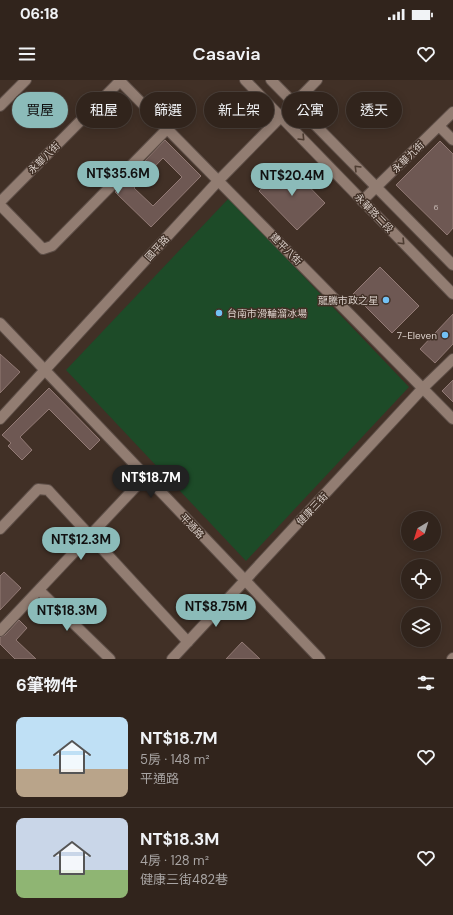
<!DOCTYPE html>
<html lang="zh-TW">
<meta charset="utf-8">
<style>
body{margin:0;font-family:"DM Sans","Noto Sans TC",sans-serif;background:#392c25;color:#f1f3f6;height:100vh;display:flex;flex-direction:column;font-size:15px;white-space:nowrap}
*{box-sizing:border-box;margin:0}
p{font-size:13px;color:#a8a4a3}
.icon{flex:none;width:22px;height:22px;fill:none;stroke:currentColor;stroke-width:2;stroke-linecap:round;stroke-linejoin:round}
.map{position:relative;height:579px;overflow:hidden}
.panel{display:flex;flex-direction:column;background:#31241c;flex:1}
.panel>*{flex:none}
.guide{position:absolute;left:12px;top:12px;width:429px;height:36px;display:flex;gap:8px}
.needle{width:26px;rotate:218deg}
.controls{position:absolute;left:401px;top:431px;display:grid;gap:8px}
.controls a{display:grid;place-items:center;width:40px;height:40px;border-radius:50%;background:#31241c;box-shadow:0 2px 10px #0003,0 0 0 1px #4c413b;font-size:20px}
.price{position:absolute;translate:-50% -34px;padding:0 9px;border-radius:14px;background:#8bbbb9;color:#111;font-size:13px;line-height:26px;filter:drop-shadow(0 1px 2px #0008)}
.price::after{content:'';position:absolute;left:50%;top:24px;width:12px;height:9px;margin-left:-6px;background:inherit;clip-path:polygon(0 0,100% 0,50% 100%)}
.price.selected{background:#222;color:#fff}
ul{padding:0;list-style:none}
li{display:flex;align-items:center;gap:12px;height:100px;padding:0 16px}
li+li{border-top:1px solid #4c413b}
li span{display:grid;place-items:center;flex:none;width:112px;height:80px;border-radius:8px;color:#555}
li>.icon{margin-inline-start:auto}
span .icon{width:48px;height:48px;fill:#fffc;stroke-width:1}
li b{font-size:17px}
h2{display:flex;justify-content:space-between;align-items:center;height:48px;padding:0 16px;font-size:17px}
.chip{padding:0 14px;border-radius:18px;background:#31241c;box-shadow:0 2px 10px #0003,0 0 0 1px #4c413b;font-size:14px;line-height:36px}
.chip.selected{background:#8bbbb9;color:#111}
.status{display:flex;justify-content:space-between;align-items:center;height:28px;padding:0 20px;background:#31241c;direction:ltr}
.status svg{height:11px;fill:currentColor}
header{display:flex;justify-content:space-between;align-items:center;height:52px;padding:0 16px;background:#31241c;font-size:18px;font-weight:600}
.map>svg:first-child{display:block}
.green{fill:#1d4b28}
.building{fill:#6e5853;stroke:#927a75;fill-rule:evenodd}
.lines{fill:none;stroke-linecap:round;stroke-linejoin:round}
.minor-casing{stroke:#5d4e47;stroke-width:12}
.minor{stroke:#927d72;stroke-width:10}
.oneway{stroke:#4d3c31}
.poi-dot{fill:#72c1f5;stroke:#413026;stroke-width:1.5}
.labels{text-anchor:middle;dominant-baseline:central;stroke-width:3;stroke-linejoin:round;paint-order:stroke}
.number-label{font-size:8px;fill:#bfb1ac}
.street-label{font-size:10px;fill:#dacfc9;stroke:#413026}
.poi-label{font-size:10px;fill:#dacfc9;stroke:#413026;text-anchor:end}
</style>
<div class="status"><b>06:18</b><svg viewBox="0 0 49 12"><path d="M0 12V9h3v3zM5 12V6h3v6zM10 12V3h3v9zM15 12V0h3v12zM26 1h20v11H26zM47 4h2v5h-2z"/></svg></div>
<header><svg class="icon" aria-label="menu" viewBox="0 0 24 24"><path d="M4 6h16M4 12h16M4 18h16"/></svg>Casavia<svg class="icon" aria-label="heart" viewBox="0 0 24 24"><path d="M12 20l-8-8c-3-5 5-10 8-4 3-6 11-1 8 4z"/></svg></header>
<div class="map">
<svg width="453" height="579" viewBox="0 0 453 579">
<rect width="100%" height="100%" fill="#413026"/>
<path class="green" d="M 229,118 L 409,307 L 246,481 L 66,290 Z"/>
<path class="building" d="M 165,60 L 201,96 L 151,147 L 115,112 ZM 163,78 L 182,97 L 153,126 L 134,108 Z
M 440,61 L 453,74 L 453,148 L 447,155 L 396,105 Z
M 287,84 L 325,123 L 297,150 L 259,111 Z
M 380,187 L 419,226 L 392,253 L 353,214 Z
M 453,234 L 453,264 L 435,283 L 420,269 Z
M 0,274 L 20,292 L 0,313 Z
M 453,300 L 453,322 L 442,311 Z
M 49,308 L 100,360 L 90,370 L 49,329 L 20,357 L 32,370 L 22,380 L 8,366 L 11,363 L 2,355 Z
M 4,492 L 21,508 L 0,530 L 0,496 Z
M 19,540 L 27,548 L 16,560 L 36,579 L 15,579 L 0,564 L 0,557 L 5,555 Z
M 242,562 L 260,579 L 226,579 Z"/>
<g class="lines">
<defs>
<path id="minor" d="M 119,0 L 453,339
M 245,0 L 453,214
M 271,0 L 453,185
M 0,26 L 26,0
M 439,46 L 453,60
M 362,121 L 453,32
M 0,122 L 121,0
M 0,125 L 43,169 L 52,166 L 167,49
M 0,243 L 320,579
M 0,339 L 219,100 L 317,0
M 0,449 L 38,409 L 48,410 L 188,562
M 39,510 L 110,579
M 0,551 L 145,397
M 172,579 L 423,308 L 453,279
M 452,579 L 453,578"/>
</defs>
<use href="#minor" class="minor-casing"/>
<use href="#minor" class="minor"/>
</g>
<defs><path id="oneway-chevron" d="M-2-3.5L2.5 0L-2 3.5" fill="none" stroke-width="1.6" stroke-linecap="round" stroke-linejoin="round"/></defs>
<g class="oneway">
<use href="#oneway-chevron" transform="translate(302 58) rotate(46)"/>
<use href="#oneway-chevron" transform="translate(357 88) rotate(-135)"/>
<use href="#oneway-chevron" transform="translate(402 162) rotate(46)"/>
</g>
<g class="poi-dot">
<circle cx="386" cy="220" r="4"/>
<circle cx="219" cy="233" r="4"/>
<circle cx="445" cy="255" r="4"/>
</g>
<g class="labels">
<g class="number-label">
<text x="436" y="127">6</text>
</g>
<g class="street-label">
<text transform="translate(408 77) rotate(-44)">永華九街</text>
<text transform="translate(44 78) rotate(-45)">永華八街</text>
<text transform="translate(374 133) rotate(46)">永華路二段</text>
<text transform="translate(157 168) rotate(-48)">國平路</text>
<text transform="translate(286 169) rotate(45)">建平八街</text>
<text transform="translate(312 429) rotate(-47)">健康三街</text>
<text transform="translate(192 446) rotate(47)">平通路</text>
</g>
<g class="poi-label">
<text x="378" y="220">龍騰市政之星</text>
<text x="227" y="233" text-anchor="start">台南市滑輪溜冰場</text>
<text x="437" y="255">7-Eleven</text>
</g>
</g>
</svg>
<div class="controls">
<a><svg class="needle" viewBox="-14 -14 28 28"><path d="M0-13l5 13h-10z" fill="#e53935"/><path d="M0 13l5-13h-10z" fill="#a8a4a3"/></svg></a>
<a><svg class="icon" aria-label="locate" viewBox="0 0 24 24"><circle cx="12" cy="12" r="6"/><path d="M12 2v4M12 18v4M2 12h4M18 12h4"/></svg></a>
<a><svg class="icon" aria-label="layers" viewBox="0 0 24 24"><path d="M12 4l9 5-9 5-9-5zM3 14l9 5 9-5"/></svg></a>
</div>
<b class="price" style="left:118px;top:115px">NT$35.6M</b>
<b class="price" style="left:292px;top:117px">NT$20.4M</b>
<b class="price selected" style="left:151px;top:419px">NT$18.7M</b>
<b class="price" style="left:81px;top:481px">NT$12.3M</b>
<b class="price" style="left:216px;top:548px">NT$8.75M</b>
<b class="price" style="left:67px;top:552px">NT$18.3M</b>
<div class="guide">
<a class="chip selected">買屋</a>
<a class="chip">租屋</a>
<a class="chip">篩選</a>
<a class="chip">新上架</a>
<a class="chip">公寓</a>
<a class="chip">透天</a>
</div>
</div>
<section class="panel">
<h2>6筆物件<svg class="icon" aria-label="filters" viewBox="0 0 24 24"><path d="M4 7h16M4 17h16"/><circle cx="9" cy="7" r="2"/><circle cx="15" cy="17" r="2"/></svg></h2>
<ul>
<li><span style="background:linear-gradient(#bfe0f5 65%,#b9a48a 0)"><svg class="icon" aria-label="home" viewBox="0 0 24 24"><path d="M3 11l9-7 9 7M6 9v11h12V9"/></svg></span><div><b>NT$18.7M</b><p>5房 · 148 m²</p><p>平通路</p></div><svg class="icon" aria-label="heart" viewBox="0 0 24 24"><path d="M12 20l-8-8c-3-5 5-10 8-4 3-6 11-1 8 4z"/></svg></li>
<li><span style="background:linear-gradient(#c9d6e8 65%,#8fb573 0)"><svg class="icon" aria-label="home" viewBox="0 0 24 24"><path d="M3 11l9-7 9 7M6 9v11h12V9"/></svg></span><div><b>NT$18.3M</b><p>4房 · 128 m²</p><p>健康三街482巷</p></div><svg class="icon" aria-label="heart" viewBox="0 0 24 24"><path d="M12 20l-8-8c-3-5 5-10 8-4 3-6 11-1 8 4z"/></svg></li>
</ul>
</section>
